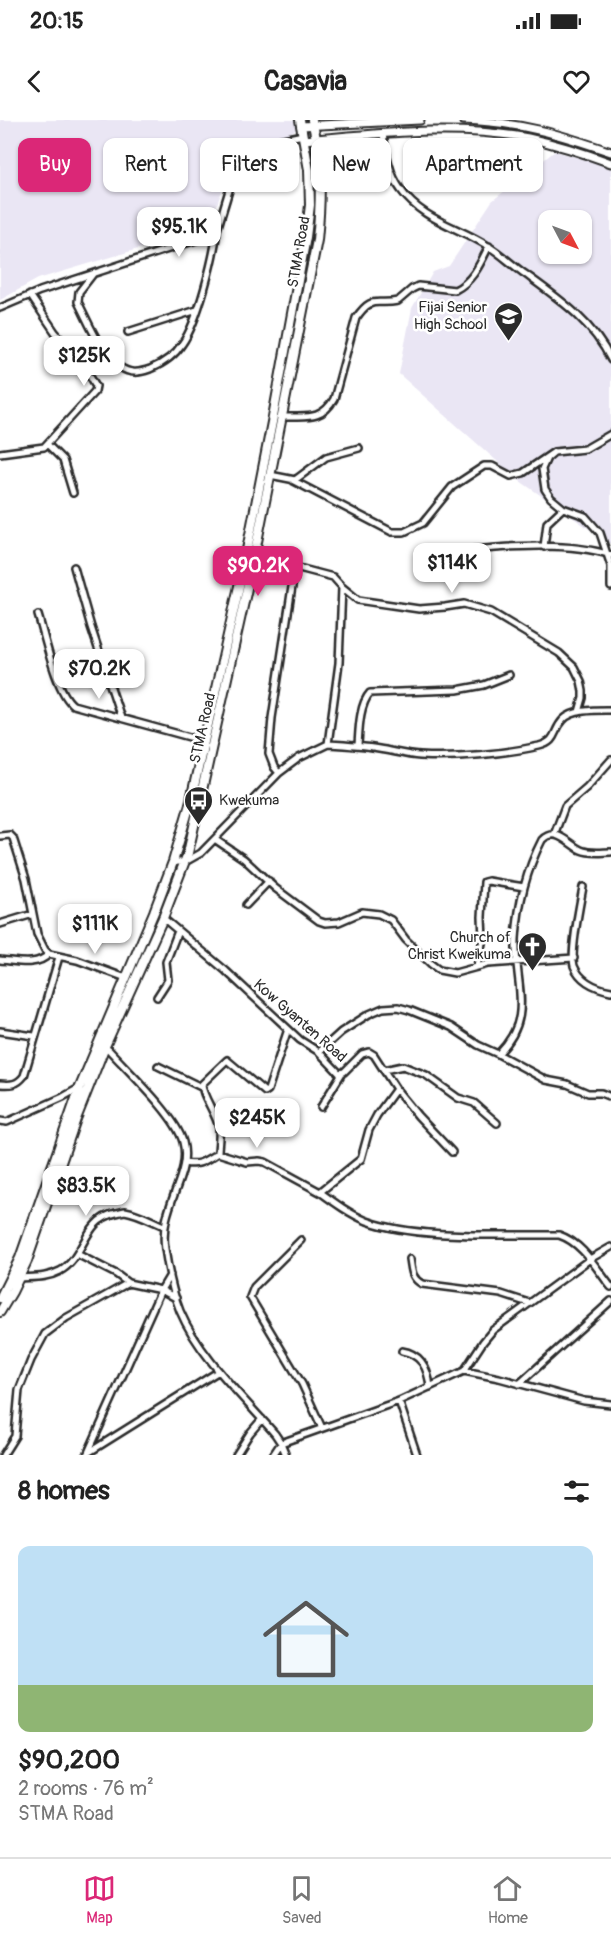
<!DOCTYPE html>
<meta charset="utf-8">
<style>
body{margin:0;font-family:Pangolin,sans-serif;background:#f6f6f6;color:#222;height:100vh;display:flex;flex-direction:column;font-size:22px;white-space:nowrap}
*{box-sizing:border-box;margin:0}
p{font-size:20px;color:#767676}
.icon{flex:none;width:33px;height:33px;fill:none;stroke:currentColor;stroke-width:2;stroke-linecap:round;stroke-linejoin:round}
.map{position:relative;height:1335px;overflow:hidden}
.side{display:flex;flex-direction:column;background:#fff;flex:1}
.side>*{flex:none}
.guide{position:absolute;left:18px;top:18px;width:576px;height:54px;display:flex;gap:12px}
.needle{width:39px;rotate:131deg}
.tools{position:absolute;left:538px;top:90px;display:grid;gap:12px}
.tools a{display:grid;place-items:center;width:54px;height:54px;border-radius:12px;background:#fff;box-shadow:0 2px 4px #0004;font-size:30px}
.price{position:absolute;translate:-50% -51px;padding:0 14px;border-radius:12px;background:#fff;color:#222;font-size:20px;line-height:39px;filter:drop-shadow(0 2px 3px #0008)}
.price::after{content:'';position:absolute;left:50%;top:36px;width:18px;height:14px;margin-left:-9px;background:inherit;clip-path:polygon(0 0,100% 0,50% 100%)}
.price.selected{background:#db2777;color:#fff}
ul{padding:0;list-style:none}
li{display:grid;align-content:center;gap:12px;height:318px;padding:0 18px}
li span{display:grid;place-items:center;height:186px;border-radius:12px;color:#555}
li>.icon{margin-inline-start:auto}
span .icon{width:108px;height:108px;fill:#fffc;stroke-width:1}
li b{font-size:26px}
h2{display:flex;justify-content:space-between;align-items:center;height:72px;padding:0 18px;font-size:26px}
.chip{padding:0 21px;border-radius:12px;background:#fff;box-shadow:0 2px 4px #0004;font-size:21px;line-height:54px}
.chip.selected{background:#db2777;color:#fff}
.status{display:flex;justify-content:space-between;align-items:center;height:42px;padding:0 30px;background:#fff;direction:ltr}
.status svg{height:16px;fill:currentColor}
header{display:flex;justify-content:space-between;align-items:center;height:78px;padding:0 18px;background:#fff;font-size:27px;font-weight:800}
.tab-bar{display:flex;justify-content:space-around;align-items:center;height:84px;border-top:2px solid #e0e0e0;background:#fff;font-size:16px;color:#767676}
.tab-bar a{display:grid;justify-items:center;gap:3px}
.tab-bar .selected{color:#db2777}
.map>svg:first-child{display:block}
.built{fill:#eae6f4;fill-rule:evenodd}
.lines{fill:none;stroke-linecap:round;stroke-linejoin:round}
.minor-casing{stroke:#2b2b2b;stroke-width:10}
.tertiary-casing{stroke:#2b2b2b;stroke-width:11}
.secondary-casing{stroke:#2b2b2b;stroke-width:12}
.minor{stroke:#fff;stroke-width:5}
.tertiary{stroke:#fff;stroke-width:7}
.secondary{stroke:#fff;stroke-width:8}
.labels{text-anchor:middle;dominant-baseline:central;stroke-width:5;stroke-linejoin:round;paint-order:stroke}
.street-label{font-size:15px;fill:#2b2b2b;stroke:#fff}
.poi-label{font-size:15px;fill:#2b2b2b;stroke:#fff;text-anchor:end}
</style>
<div class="status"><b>20:15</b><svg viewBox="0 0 49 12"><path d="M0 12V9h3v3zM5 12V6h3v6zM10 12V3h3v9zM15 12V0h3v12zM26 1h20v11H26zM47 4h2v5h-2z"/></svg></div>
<header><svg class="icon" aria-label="back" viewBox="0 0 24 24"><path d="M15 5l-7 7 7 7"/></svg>Casavia<svg class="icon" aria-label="heart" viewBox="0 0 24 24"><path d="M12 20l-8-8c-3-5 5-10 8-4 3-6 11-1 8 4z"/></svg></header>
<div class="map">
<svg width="611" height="1335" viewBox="0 0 611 1335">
<rect width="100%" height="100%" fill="#fff"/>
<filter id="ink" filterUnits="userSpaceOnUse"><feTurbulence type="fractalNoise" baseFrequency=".0167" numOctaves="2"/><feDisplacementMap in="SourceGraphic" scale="12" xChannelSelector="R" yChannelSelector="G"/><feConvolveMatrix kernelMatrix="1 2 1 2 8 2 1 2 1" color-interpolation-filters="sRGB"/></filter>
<g filter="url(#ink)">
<path class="built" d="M 0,0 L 294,0 L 297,9 L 265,26 L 234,39 L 208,108 L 38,159 L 0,180 Z
M 555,31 L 611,47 L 611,424 L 517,359 L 399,254 L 412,188 L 433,152 L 449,146 L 492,81 ZM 549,100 L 582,100 L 582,134 L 549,134 Z"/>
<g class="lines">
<defs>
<path id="minor" d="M 383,14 C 386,33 389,54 401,70 C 422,100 459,107 488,126 C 500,133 510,143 521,151 C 555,176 592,200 611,240
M 93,154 L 79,172 L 78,182 C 89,203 100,233 120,247 C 130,254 139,253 150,249 C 162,244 175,235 182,224 C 198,202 214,137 217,110
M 0,188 L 40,171 L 199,119 L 217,110 L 237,44 L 255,36 L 279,20 L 303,15
M 128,212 L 197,190
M 281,297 C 305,296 321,302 334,279 L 356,198 C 373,174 375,186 398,181 L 412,169 L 418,166 L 455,170 C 473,161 480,144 489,126
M 611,314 L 585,329 L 554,332 L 547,338 L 542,349 L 545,369 L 551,378 L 563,388 L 585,396 L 600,413 L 611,446 L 611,467
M 47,324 L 63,340 L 73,373
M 0,333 L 44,327 L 95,271 L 96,266 L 84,245 L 55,212 L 30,175
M 270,355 L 295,360 L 326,337 L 359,328
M 292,360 L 392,412 L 404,412 L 423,403 L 452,367 L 484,346 L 492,346 L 511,356 L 523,353 L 554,332
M 544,427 L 547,403 L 563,388
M 472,430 C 515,426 570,422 611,435
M 254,437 L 289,444 L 295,447 L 333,457 L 342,467 L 358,480 L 419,489 L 445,487 L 464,484 L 491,492 L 559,533 L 574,547 L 581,561 L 583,571 L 583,578 L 579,592
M 74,447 L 91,507 L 121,598
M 38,495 C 45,517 56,572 73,585 L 204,621
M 328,624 C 345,625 362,626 379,629 C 392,631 406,635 420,636 C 455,638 504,634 539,626 C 558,621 552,612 563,600 C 573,589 597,590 611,590
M 358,626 C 359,611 359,585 370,573 L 457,570 L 484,565 L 509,555
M 279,653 L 299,638 L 328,624 L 339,543 L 342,467
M 554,715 L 565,686 L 587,667 L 611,640
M 0,716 L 10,715 L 13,718 L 26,759 L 37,814 L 45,830 L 49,834 L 77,840 L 126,858
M 216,720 L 244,739 L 275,768 L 319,801 L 325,803 L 339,802 L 362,792 L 379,794 L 391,800 L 406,820 L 431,844 L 439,850 L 455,853 L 488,844 L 574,838
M 173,742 L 185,742 L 201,733 L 279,653 L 274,647 L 269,634 L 272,598 L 295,447
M 583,767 C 580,784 570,832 574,846 C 580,861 596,868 611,871
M 246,785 L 269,761
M 163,798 L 226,851 L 300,920 L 319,932 L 339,953 L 344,952 L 362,934 L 369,932 L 374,935 L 396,969 L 377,995 L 369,1010 L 361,1039 L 320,1072 C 335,1083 350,1094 367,1101 C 419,1120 504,1114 559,1115 C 583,1123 596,1148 611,1167
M 0,804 L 33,794
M 0,840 C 16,841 37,847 49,834
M 477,846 L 483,819 L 482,797 L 484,762 L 488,761 L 524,767
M 157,877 L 168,860 L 166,842 L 178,811
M 0,911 L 34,916
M 102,925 L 109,930 C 129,952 176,996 183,1022 C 186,1033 184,1047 180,1058 C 172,1082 161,1103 165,1129 C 168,1149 172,1171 180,1191 C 199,1236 243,1277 275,1314 L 281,1323 L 286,1335
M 319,932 L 341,912 L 369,894 L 383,888 L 398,887 L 409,890 L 451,907 L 478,925 L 498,934 L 546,960 L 567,964 L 588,973 L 601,973 L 611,977
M 498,934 C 536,896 514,865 516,819 C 518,785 526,751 542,720 C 556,706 568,724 581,730 C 590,734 602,732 611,732
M 158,946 L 201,967
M 384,950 L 403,946 L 426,955 L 458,978 L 474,983 L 497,1003
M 0,964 C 11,965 17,965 24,956 L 59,837
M 396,969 L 418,996 L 452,1032
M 321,987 L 342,953
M 0,1001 L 7,1002 L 63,977 L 79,968
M 218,1033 C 218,1025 220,1016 219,1008 C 217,995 201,974 202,964 L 227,940 L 265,972 L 268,970 L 288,909
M 184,1043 C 200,1046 204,1041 218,1033 L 247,1042 L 259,1041 L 265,1042 L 320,1072
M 301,1120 L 254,1167 L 250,1177 L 302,1264 L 322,1308
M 77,1134 L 116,1154 L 128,1163
M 410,1139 C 412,1150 411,1158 422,1164 L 501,1174 L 529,1183
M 19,1158 C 33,1157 47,1158 60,1151 C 86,1136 83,1100 116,1093 C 118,1093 123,1091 125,1091 C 138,1093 152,1101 164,1106
M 402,1231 C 421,1234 428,1248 430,1267
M 464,1251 L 499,1258 L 584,1281 L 611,1284
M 519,1264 L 611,1181
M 399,1281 L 464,1251 L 483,1222 L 493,1210 L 590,1139 L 611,1127
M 88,1333 L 219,1251
M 3,1335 L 15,1316 L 19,1270 L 31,1240 L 45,1214 L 66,1198 L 128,1163 L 161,1170 L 176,1178
M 87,1335 L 161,1170 L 170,1155
M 236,1335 L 250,1313 L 262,1299
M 273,1335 L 281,1323 L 399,1281 L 417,1335"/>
<path id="tertiary" d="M 463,0 C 518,2 560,14 611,32
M 301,6 L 420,0
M 304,20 C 377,14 455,4 528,18 C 556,24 584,33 611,43"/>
<path id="secondary" d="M 0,1178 L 20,1138 L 80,967 L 154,792 L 173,742 L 190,684 L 246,435 L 273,297 L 306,117 L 310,85 L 309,50 L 300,0
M 0,1192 L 12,1172 L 27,1141 L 76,999 L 105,926 L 163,798 L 188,733 L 254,437 L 317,120 C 321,80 322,40 312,0"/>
</defs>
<use href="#minor" class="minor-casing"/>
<use href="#tertiary" class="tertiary-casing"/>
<use href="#secondary" class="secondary-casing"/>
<use href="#minor" class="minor"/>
<use href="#tertiary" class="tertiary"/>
<use href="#secondary" class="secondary"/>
</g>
</g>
<defs>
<symbol id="school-pin" viewBox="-11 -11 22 30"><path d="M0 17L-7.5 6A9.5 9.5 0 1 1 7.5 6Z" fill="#2b2b2b" stroke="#fff"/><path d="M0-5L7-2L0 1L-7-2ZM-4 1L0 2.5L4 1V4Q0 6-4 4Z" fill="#fff"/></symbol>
<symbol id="bus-pin" viewBox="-11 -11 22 30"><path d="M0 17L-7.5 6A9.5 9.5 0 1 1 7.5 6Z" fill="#2b2b2b" stroke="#fff"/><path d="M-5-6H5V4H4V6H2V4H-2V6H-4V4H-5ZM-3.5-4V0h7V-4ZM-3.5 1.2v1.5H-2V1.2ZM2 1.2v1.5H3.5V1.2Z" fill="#fff"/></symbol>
<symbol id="church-pin" viewBox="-11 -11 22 30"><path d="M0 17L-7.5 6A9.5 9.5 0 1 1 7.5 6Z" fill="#2b2b2b" stroke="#fff"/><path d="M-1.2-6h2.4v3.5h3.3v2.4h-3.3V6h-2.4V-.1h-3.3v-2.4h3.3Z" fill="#fff"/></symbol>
</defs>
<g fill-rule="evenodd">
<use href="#school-pin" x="492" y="180" width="33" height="45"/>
<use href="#bus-pin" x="182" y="664" width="33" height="45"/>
<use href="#church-pin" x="516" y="810" width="33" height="45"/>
</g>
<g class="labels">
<g class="street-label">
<text transform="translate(299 132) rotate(-80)">STMA Road</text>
<text transform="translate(203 608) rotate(-77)">STMA Road</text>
<text transform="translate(300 901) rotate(41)">Kow Gyanten Road</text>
</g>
<g class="poi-label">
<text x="487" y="187">Fijai Senior<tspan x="487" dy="17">High School</tspan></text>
<text x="219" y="680" text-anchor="start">Kwekuma</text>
<text x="511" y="817">Church of<tspan x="511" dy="17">Christ Kweikuma</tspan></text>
</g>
</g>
</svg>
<div class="tools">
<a><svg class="needle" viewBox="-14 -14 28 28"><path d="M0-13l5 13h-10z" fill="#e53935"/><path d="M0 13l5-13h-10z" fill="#767676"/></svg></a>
</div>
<b class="price" style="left:179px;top:138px">$95.1K</b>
<b class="price" style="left:84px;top:267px">$125K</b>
<b class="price" style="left:452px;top:474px">$114K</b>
<b class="price selected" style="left:258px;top:477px">$90.2K</b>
<b class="price" style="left:99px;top:580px">$70.2K</b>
<b class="price" style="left:95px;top:835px">$111K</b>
<b class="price" style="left:257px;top:1029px">$245K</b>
<b class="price" style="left:86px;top:1097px">$83.5K</b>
<div class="guide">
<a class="chip selected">Buy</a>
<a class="chip">Rent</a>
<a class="chip">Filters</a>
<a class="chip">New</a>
<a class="chip">Apartment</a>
</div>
</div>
<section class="side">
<h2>8 homes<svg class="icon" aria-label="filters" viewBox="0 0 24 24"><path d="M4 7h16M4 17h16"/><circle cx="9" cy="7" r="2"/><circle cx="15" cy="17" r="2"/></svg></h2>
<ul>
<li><span style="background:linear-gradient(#bfe0f5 75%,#8fb573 0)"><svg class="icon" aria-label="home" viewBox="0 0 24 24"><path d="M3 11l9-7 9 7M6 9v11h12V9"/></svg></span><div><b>$90,200</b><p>2 rooms · 76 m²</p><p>STMA Road</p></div></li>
</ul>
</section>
<nav class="tab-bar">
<a class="selected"><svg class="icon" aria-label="map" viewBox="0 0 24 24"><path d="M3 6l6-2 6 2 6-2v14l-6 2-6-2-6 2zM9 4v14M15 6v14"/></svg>Map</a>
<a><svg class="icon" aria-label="saved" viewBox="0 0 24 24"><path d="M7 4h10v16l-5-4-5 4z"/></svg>Saved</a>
<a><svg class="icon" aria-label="home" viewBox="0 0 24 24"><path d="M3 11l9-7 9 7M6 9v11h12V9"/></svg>Home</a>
</nav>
